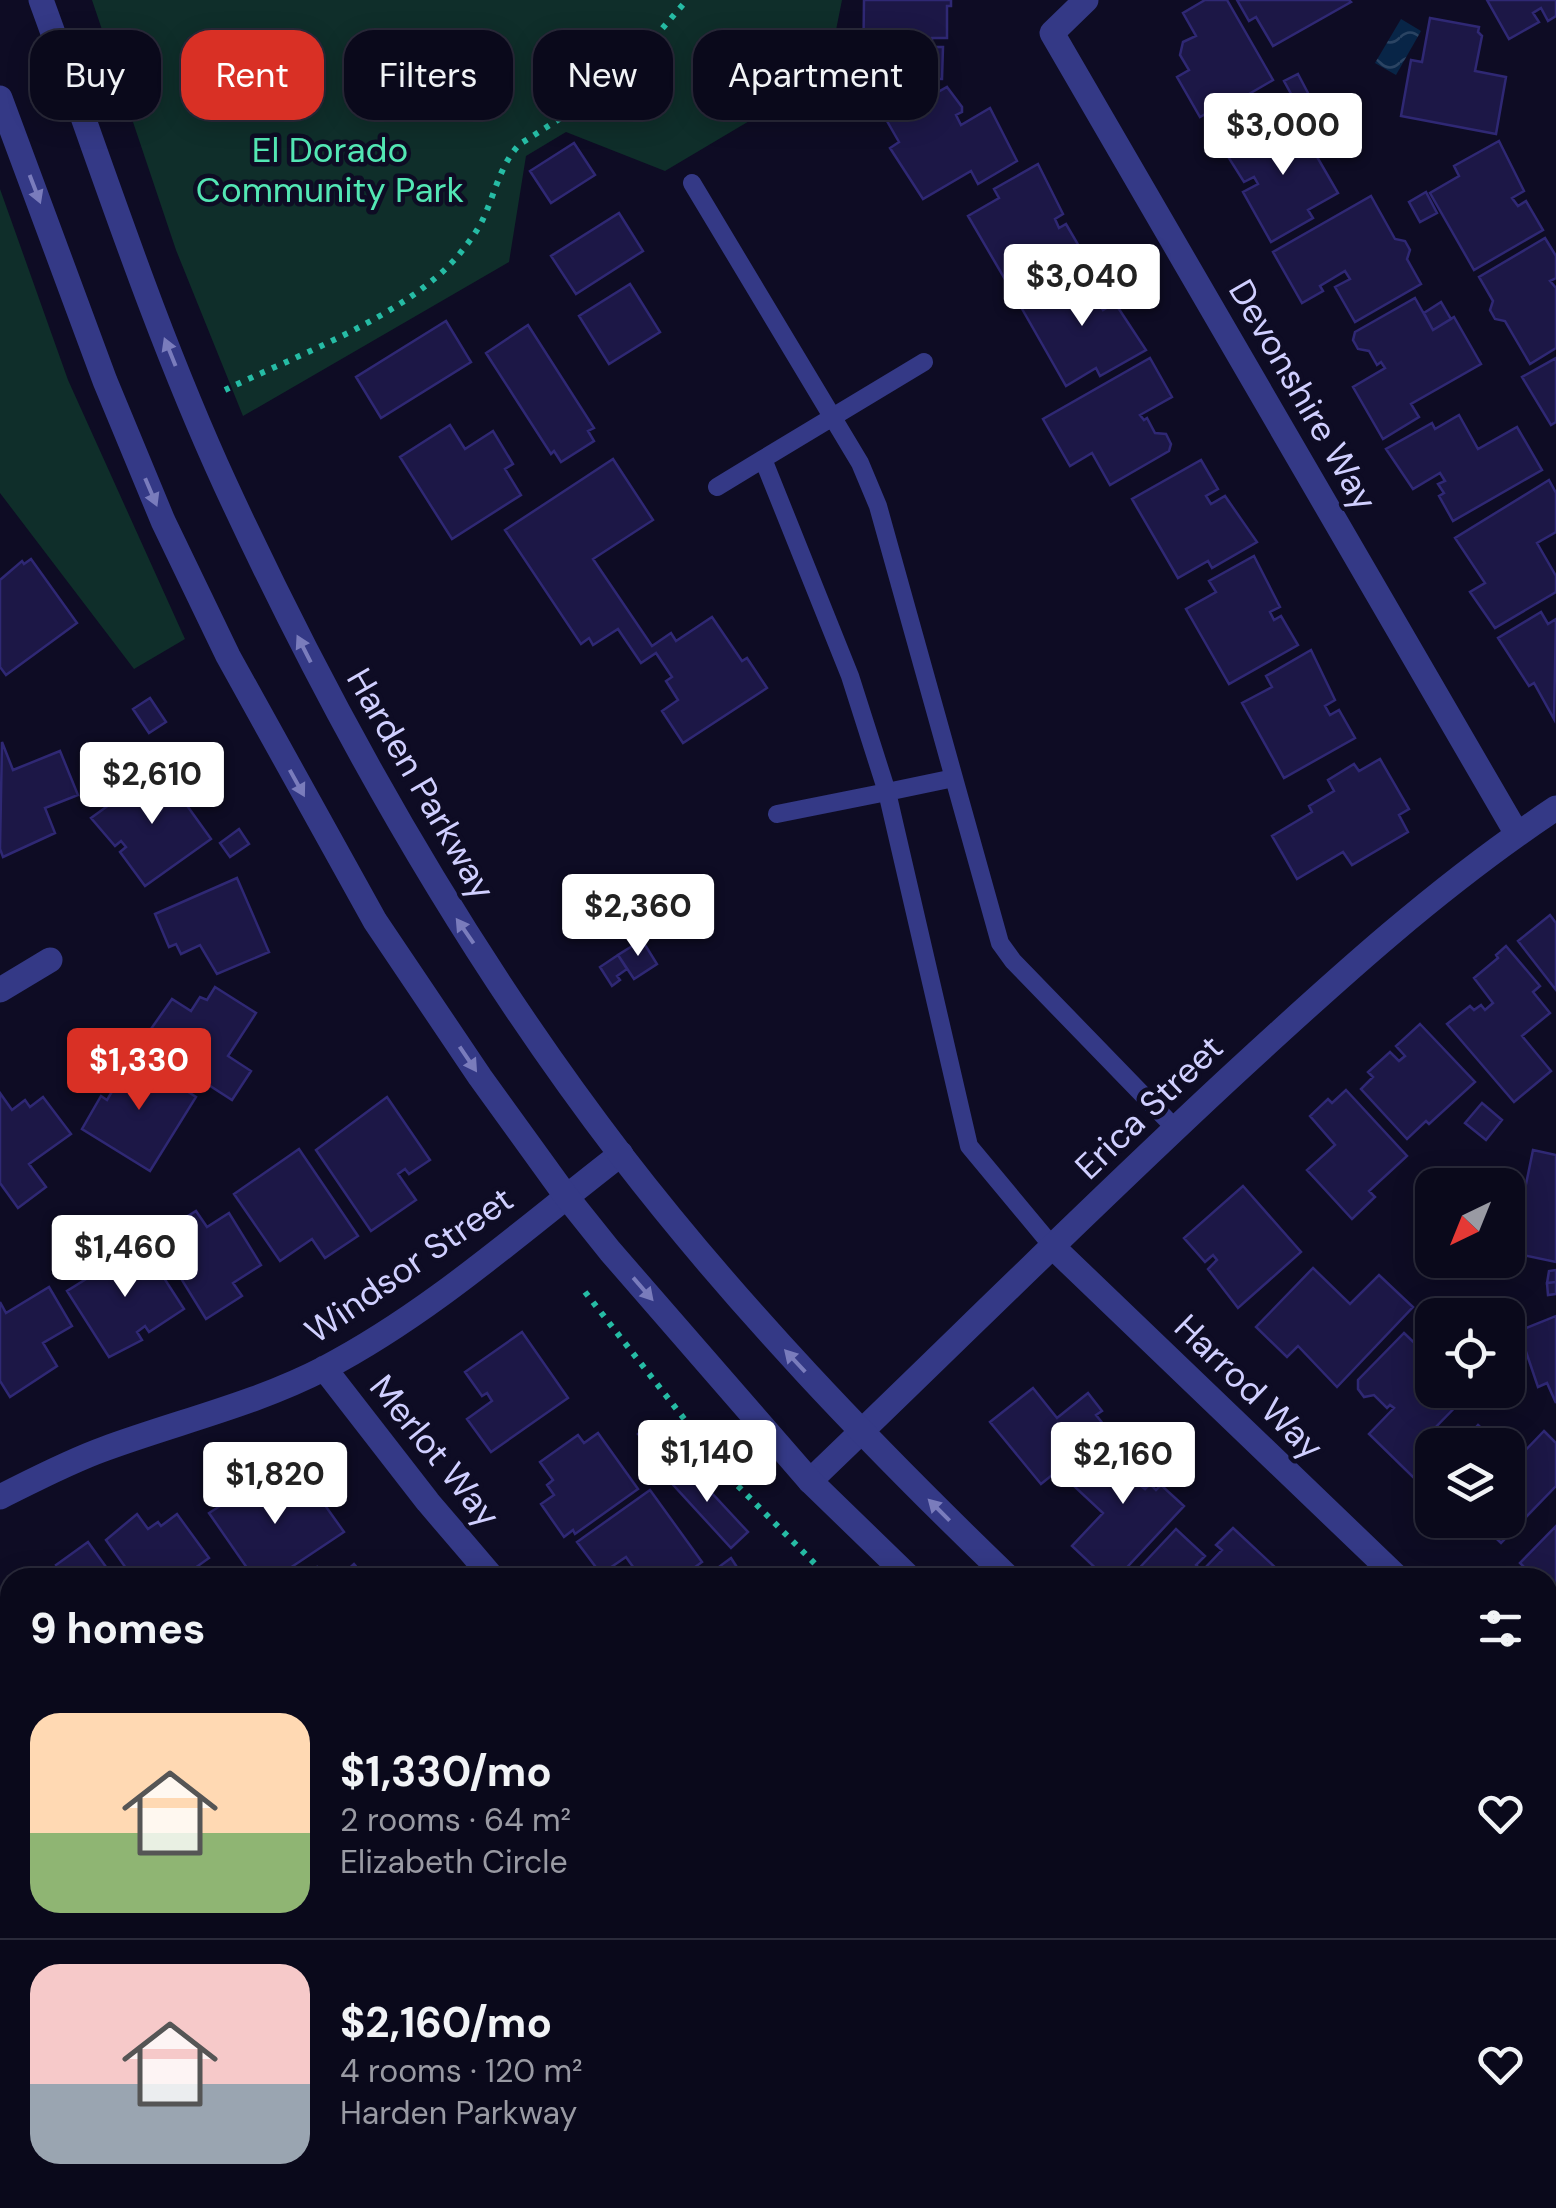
<!DOCTYPE html>
<meta charset="utf-8">
<style>
body{margin:0;font-family:"DM Sans",sans-serif;background:#181728;color:#f1f3f6;height:100vh;display:flex;flex-direction:column;font-size:38px;white-space:nowrap}
*{box-sizing:border-box;margin:0}
p{font-size:32px;color:#999aa3}
.icon{flex:none;width:55px;height:55px;fill:none;stroke:currentColor;stroke-width:2;stroke-linecap:round;stroke-linejoin:round}
.map{position:relative;flex:1;overflow:hidden}
.drawer{position:absolute;left:0px;top:1568px;width:1558px;height:642px;display:flex;flex-direction:column;background:#0a091b;border-radius:30px 30px 0 0;box-shadow:0 5px 25px #0003,0 0 0 2px #2a2a3a}
.drawer>*{flex:none}
.top-card{position:absolute;left:30px;top:30px;width:1000px;height:90px;display:flex;gap:20px}
.needle{width:65px;rotate:223deg}
.buttons{position:absolute;left:1415px;top:1168px;display:grid;gap:20px}
.buttons a{display:grid;place-items:center;width:110px;height:110px;border-radius:20px;background:#0a091b;box-shadow:0 5px 25px #0003,0 0 0 2px #2a2a3a;font-size:50px}
.price{position:absolute;translate:-50% -85px;padding:0 22px;border-radius:10px;background:#fff;color:#222;font-size:32px;line-height:65px;filter:drop-shadow(0 2px 5px #0008)}
.price::after{content:'';position:absolute;left:50%;top:60px;width:30px;height:22px;margin-left:-15px;background:inherit;clip-path:polygon(0 0,100% 0,50% 100%)}
.price.current{background:#d93025;color:#fff}
ul{padding:0;list-style:none}
li{display:flex;align-items:center;gap:30px;height:250px;padding:0 30px}
li+li{border-top:2px solid #2a2a3a}
li span{display:grid;place-items:center;flex:none;width:280px;height:200px;border-radius:30px;color:#555}
li>.icon{margin-inline-start:auto}
span .icon{width:120px;height:120px;fill:#fffc;stroke-width:1}
li b{font-size:42px}
h2{display:flex;justify-content:space-between;align-items:center;height:120px;padding:0 30px;font-size:42px}
.pill{padding:0 35px;border-radius:30px;background:#0a091b;box-shadow:0 5px 25px #0003,0 0 0 2px #2a2a3a;font-size:35px;line-height:90px}
.pill.current{background:#d93025;color:#fff}
.map>svg:first-child{display:block}
.green{fill:#0f2e2a}
.water{fill:url(#water-waves)}
.building{fill:#1c1746;stroke:#2f2874;stroke-width:2.5}
.lines{fill:none;stroke-linecap:round;stroke-linejoin:round}
.path{stroke:#26bca5;stroke-width:6;stroke-dasharray:5 8;stroke-linecap:butt}
.service{stroke:#343986;stroke-width:18}
.minor{stroke:#343986;stroke-width:25}
.tertiary{stroke:#343986;stroke-width:25}
.oneway{fill:#7a7cbc}
.labels{text-anchor:middle;dominant-baseline:central;stroke-width:9;stroke-linejoin:round;paint-order:stroke}
.park-label{font-size:35px;fill:#53e7b4;stroke:#0e0c24}
.street-label{font-size:35px;fill:#d0cfff;stroke:#0e0c24}
</style>
<div class="map">
<svg width="1556" height="2208" viewBox="0 0 1556 2208">
<defs>
<pattern id="water-waves" width="16" height="10" patternUnits="userSpaceOnUse" patternTransform="scale(2.5)"><rect width="16" height="10" fill="#082547"/><path d="M0 5q4-4 8 0t8 0" fill="none" stroke="#2b4463"/></pattern>
</defs>
<rect width="100%" height="100%" fill="#0e0c24"/>
<path class="green" d="M 92,0 L 842,0 L 827,75 L 665,171 L 566,132 L 526,156 L 509,262 L 243,416 L 176,250 Z
M 0,189 L 68,380 L 185,639 L 134,669 L 0,493 Z
M 809,2200 L 1507,2200 L 1515,2208 L 799,2208 Z"/>
<path class="water" d="M 1401,19 L 1421,31 L 1396,75 L 1375,63 Z"/>
<path class="building" d="M 864,0 L 951,0 L 951,6 L 947,6 L 947,38 L 932,38 L 932,47 L 943,47 L 942,79 L 863,78 Z
M 1205,0 L 1227,0 L 1273,80 L 1218,112 L 1216,108 L 1200,117 L 1177,77 L 1189,70 L 1180,55 L 1183,42 L 1196,36 L 1183,13 Z
M 1237,0 L 1349,0 L 1351,2 L 1273,46 L 1256,17 L 1249,21 Z
M 1487,0 L 1556,0 L 1556,16 L 1548,21 L 1541,8 L 1533,13 L 1539,22 L 1509,39 Z
M 1430,18 L 1479,27 L 1478,32 L 1482,36 L 1475,71 L 1506,77 L 1496,134 L 1401,116 L 1411,60 L 1422,62 Z
M 1298,74 L 1308,93 L 1295,101 L 1284,81 Z
M 947,87 L 962,107 L 962,112 L 956,115 L 961,125 L 990,108 L 1017,161 L 978,184 L 971,171 L 923,199 L 890,148 L 899,142 L 887,121 Z
M 1294,117 L 1338,193 L 1308,210 L 1313,218 L 1271,242 L 1243,192 L 1258,184 L 1254,177 L 1244,182 L 1227,155 Z
M 1499,141 L 1524,191 L 1512,198 L 1518,206 L 1526,201 L 1543,230 L 1474,270 L 1430,193 L 1459,176 L 1454,166 Z
M 574,143 L 595,175 L 551,203 L 530,171 Z
M 1038,164 L 1063,214 L 1055,219 L 1059,228 L 1066,224 L 1083,253 L 1013,293 L 968,216 L 999,198 L 994,189 Z
M 1426,192 L 1437,213 L 1420,222 L 1409,202 Z
M 1371,196 L 1395,239 L 1405,241 L 1410,250 L 1407,259 L 1421,284 L 1355,322 L 1335,287 L 1350,279 L 1345,271 L 1320,286 L 1323,291 L 1302,303 L 1273,252 Z
M 619,213 L 643,251 L 576,294 L 551,256 Z
M 1545,238 L 1556,256 L 1556,278 L 1550,281 L 1556,288 L 1556,348 L 1530,364 L 1505,321 L 1495,319 L 1490,310 L 1493,301 L 1479,277 Z
M 1090,268 L 1107,296 L 1098,302 L 1103,310 L 1115,303 L 1146,350 L 1100,376 L 1096,368 L 1066,386 L 1021,307 Z
M 630,284 L 660,332 L 609,364 L 579,316 Z
M 1415,298 L 1433,330 L 1454,317 L 1481,364 L 1411,404 L 1419,417 L 1383,439 L 1353,387 L 1385,368 L 1381,362 L 1377,365 L 1369,351 L 1358,349 L 1353,340 L 1355,332 Z
M 1441,302 L 1451,319 L 1433,330 L 1424,313 Z
M 446,321 L 471,362 L 381,418 L 356,377 Z
M 528,325 L 594,428 L 588,431 L 594,441 L 561,462 L 554,451 L 551,454 L 486,353 Z
M 1150,358 L 1172,397 L 1140,415 L 1144,420 L 1147,418 L 1155,433 L 1166,434 L 1171,444 L 1169,451 L 1110,485 L 1092,453 L 1070,466 L 1043,419 Z
M 1556,358 L 1556,422 L 1551,425 L 1522,377 Z
M 1459,415 L 1478,449 L 1517,427 L 1542,470 L 1453,521 L 1439,496 L 1444,493 L 1438,484 L 1445,481 L 1440,473 L 1413,489 L 1386,449 L 1432,423 L 1435,429 Z
M 450,425 L 465,449 L 493,431 L 513,464 L 505,469 L 521,495 L 452,539 L 400,457 Z
M 613,459 L 653,520 L 593,559 L 652,646 L 671,633 L 676,641 L 712,617 L 742,661 L 747,658 L 767,688 L 683,743 L 662,711 L 678,700 L 666,681 L 672,677 L 656,653 L 641,663 L 618,629 L 593,645 L 589,638 L 581,644 L 505,530 Z
M 1201,460 L 1218,489 L 1206,496 L 1211,504 L 1225,496 L 1257,542 L 1212,568 L 1208,561 L 1178,578 L 1132,499 Z
M 1549,480 L 1556,493 L 1556,532 L 1537,543 L 1556,576 L 1556,592 L 1495,628 L 1470,592 L 1485,583 L 1455,538 Z
M 1254,556 L 1280,607 L 1270,612 L 1274,620 L 1281,616 L 1298,645 L 1229,684 L 1186,609 L 1216,592 L 1209,581 Z
M 31,559 L 77,623 L 6,675 L 0,667 L 0,580 L 22,561 L 24,564 Z
M 1541,612 L 1548,624 L 1556,619 L 1554,719 L 1534,683 L 1529,686 L 1498,638 Z
M 1311,650 L 1335,700 L 1325,706 L 1330,715 L 1339,710 L 1355,738 L 1284,778 L 1242,703 L 1272,687 L 1266,676 Z
M 150,698 L 166,722 L 149,733 L 133,709 Z
M 2,742 L 13,770 L 60,751 L 78,795 L 45,808 L 55,833 L 3,857 L 0,849 Z
M 1380,759 L 1409,809 L 1399,815 L 1408,832 L 1352,865 L 1343,852 L 1297,879 L 1272,836 L 1312,812 L 1309,806 L 1334,791 L 1328,780 L 1354,764 L 1359,771 Z
M 160,768 L 211,839 L 145,886 L 120,852 L 126,847 L 121,841 L 115,846 L 91,818 Z
M 239,829 L 249,844 L 230,857 L 220,843 Z
M 237,878 L 269,952 L 217,974 L 200,945 L 181,954 L 176,944 L 169,947 L 155,914 Z
M 1550,915 L 1556,923 L 1556,990 L 1518,941 Z
M 642,940 L 657,964 L 634,979 L 618,955 Z
M 1506,946 L 1540,986 L 1533,992 L 1550,1013 L 1522,1036 L 1551,1071 L 1514,1102 L 1447,1024 L 1470,1006 L 1474,1010 L 1481,1005 L 1485,1010 L 1493,1003 L 1474,978 L 1498,958 L 1496,955 Z
M 618,955 L 627,969 L 617,976 L 620,980 L 612,986 L 600,967 Z
M 215,987 L 256,1013 L 228,1056 L 251,1071 L 232,1100 L 176,1064 L 174,1067 L 139,1046 L 172,999 L 191,1011 L 200,997 L 207,1000 Z
M 1420,1024 L 1475,1082 L 1429,1124 L 1426,1121 L 1407,1139 L 1361,1089 L 1373,1077 L 1368,1072 L 1390,1052 L 1399,1061 L 1405,1056 L 1396,1046 Z
M 128,1053 L 196,1097 L 150,1171 L 82,1129 L 101,1096 L 107,1100 L 113,1090 L 108,1087 Z
M 1346,1090 L 1407,1156 L 1369,1191 L 1375,1197 L 1352,1219 L 1307,1170 L 1335,1145 L 1310,1116 L 1328,1099 L 1332,1103 Z
M 0,1093 L 12,1110 L 25,1100 L 30,1107 L 43,1097 L 71,1134 L 29,1164 L 46,1187 L 18,1208 L 0,1183 Z
M 387,1097 L 430,1160 L 409,1174 L 405,1169 L 398,1174 L 416,1200 L 371,1231 L 316,1150 Z
M 1482,1103 L 1502,1120 L 1486,1140 L 1465,1123 Z
M 299,1149 L 358,1236 L 325,1258 L 312,1239 L 280,1261 L 234,1194 Z
M 1533,1150 L 1556,1155 L 1556,1262 L 1508,1252 L 1508,1220 L 1514,1192 L 1524,1194 Z
M 1243,1186 L 1301,1252 L 1238,1308 L 1208,1269 L 1217,1260 L 1213,1255 L 1205,1262 L 1184,1238 Z
M 196,1211 L 207,1227 L 229,1213 L 261,1265 L 233,1283 L 242,1296 L 206,1319 L 166,1254 L 183,1243 L 172,1226 Z
M 142,1244 L 184,1309 L 149,1332 L 145,1326 L 137,1332 L 142,1340 L 109,1357 L 67,1291 Z
M 1313,1268 L 1350,1304 L 1379,1275 L 1413,1307 L 1337,1387 L 1298,1346 L 1287,1357 L 1256,1327 Z
M 1556,1270 L 1556,1282 L 1547,1283 L 1549,1271 Z
M 1556,1282 L 1556,1294 L 1548,1295 L 1547,1283 Z
M 49,1287 L 72,1326 L 43,1343 L 57,1366 L 10,1397 L 0,1381 L 0,1302 L 6,1313 Z
M 1556,1316 L 1556,1403 L 1547,1383 L 1538,1387 L 1519,1331 Z
M 522,1332 L 568,1398 L 491,1452 L 467,1419 L 492,1401 L 487,1393 L 482,1396 L 465,1372 Z
M 1404,1333 L 1430,1358 L 1432,1356 L 1432,1390 L 1472,1390 L 1431,1432 L 1444,1445 L 1432,1445 L 1432,1459 L 1414,1478 L 1369,1434 L 1394,1408 L 1390,1405 L 1387,1408 L 1374,1395 L 1364,1397 L 1358,1389 L 1358,1380 Z
M 1033,1388 L 1057,1418 L 1088,1393 L 1102,1411 L 1096,1415 L 1108,1430 L 1041,1484 L 990,1422 Z
M 1478,1425 L 1499,1445 L 1460,1445 Z
M 646,1426 L 657,1438 L 649,1446 L 638,1434 Z
M 1128,1430 L 1160,1459 L 1137,1483 L 1145,1489 L 1150,1484 L 1156,1490 L 1161,1485 L 1184,1506 L 1117,1578 L 1106,1578 L 1072,1546 L 1103,1513 L 1075,1487 Z
M 1544,1431 L 1556,1443 L 1556,1486 L 1501,1543 L 1478,1521 L 1508,1520 L 1508,1454 L 1515,1461 Z
M 598,1433 L 638,1489 L 575,1534 L 573,1530 L 564,1537 L 541,1504 L 554,1495 L 547,1485 L 553,1480 L 540,1462 L 578,1435 L 584,1443 Z
M 659,1443 L 672,1457 L 655,1473 L 641,1459 Z
M 683,1462 L 748,1532 L 731,1548 L 666,1477 Z
M 272,1473 L 286,1495 L 282,1498 L 286,1504 L 312,1487 L 344,1532 L 275,1578 L 254,1578 L 209,1513 Z
M 650,1490 L 702,1562 L 680,1578 L 641,1578 L 626,1557 L 601,1574 L 577,1542 Z
M 137,1514 L 148,1529 L 158,1522 L 161,1526 L 177,1514 L 209,1558 L 188,1573 L 191,1578 L 133,1578 L 106,1540 Z
M 1556,1526 L 1556,1607 L 1548,1599 L 1554,1588 L 1548,1578 L 1535,1578 L 1520,1563 Z
M 1233,1528 L 1277,1569 L 1269,1578 L 1130,1578 L 1176,1529 L 1205,1556 L 1196,1565 L 1202,1571 L 1222,1550 L 1216,1545 Z
M 88,1542 L 114,1578 L 65,1578 L 56,1565 Z
M 731,1558 L 744,1578 L 704,1578 Z
M 354,1564 L 366,1578 L 338,1578 Z
M 317,1567 L 324,1578 L 303,1578 Z
M 10,1602 L 10,1690 L 0,1678 L 0,1609 Z
M 4,1829 L 10,1832 L 10,1844 L 0,1839 Z
M 1556,1857 L 1556,1923 L 1548,1932 L 1548,1866 Z
M 0,1861 L 10,1861 L 10,1936 L 0,1936 Z
M 1556,1960 L 1556,1996 L 1548,1987 L 1548,1969 Z
M 10,1972 L 10,2003 L 0,1988 L 0,1979 Z
M 10,2108 L 10,2200 L 28,2200 L 14,2208 L 0,2208 L 0,2113 Z
M 133,2200 L 185,2200 L 190,2208 L 120,2208 Z
M 284,2200 L 287,2205 L 282,2208 L 205,2208 L 200,2201 Z
M 627,2200 L 647,2200 L 652,2206 L 660,2200 L 708,2200 L 714,2208 L 617,2208 Z"/>
<g class="lines">
<path class="path" d="M 225,390 C 297,355 404,317 457,257 C 466,246 477,232 483,219 C 495,194 500,164 520,144 L 613,85 L 687,0
M 585,1292 L 732,1480 L 829,1578
M 1322,2200 L 1328,2208
M 1481,2200 L 1488,2208"/>
<path class="service" d="M 692,183 L 860,463 L 878,506 L 1000,943 L 1013,961 L 1175,1128
M 924,362 L 763,459 L 850,676 L 887,792 L 954,778
M 717,487 L 763,459
M 777,814 L 887,792 L 969,1146 L 1053,1247"/>
<path class="minor" d="M 1086,0 L 1052,33 L 1517,834
M 0,990 L 50,960
M 1053,1247 L 1398,1578
M 324,1368 L 428,1502 L 493,1578
M 810,1481 C 952,1345 1091,1206 1236,1072 C 1338,978 1440,885 1556,808
M 0,1497 C 34,1480 68,1462 104,1449 C 177,1422 256,1404 325,1368 C 432,1312 526,1227 621,1154
M 1548,1720 L 1556,1728
M 377,2200 L 382,2208
M 451,2208 L 463,2200"/>
<path class="tertiary" d="M 41,0 C 100,161 153,327 225,484 C 334,720 463,949 621,1155 C 738,1307 871,1445 1009,1578
M 0,98 L 105,381 L 163,521 L 228,656 L 375,921 L 480,1077 L 566,1196 L 610,1251 L 810,1481 L 910,1578
M 1548,2097 L 1556,2106
M 1547,2200 L 1554,2208"/>
</g>
<defs><path id="oneway-solid" d="M-6-.8H1V-3.2L6.5 0L1 3.2V.8H-6Z" transform="scale(2.5)"/></defs>
<g class="oneway">
<use href="#oneway-solid" transform="translate(35 189) rotate(69)"/>
<use href="#oneway-solid" transform="translate(170 352) rotate(-112)"/>
<use href="#oneway-solid" transform="translate(151 492) rotate(67)"/>
<use href="#oneway-solid" transform="translate(304 649) rotate(-117)"/>
<use href="#oneway-solid" transform="translate(297 783) rotate(61)"/>
<use href="#oneway-solid" transform="translate(465 931) rotate(-125)"/>
<use href="#oneway-solid" transform="translate(468 1059) rotate(56)"/>
<use href="#oneway-solid" transform="translate(643 1289) rotate(49)"/>
<use href="#oneway-solid" transform="translate(795 1361) rotate(-133)"/>
<use href="#oneway-solid" transform="translate(939 1510) rotate(-135)"/>
</g>
<g class="labels">
<g class="park-label">
<text x="330" y="150">El Dorado<tspan x="330" dy="40">Community Park</tspan></text>
</g>
<g class="street-label">
<text transform="translate(1303 395) rotate(60)">Devonshire Way</text>
<text transform="translate(421 784) rotate(60)">Harden Parkway</text>
<text transform="translate(1149 1107) rotate(-44)">Erica Street</text>
<text transform="translate(409 1265) rotate(-35)">Windsor Street</text>
<text transform="translate(1249 1387) rotate(44)">Harrod Way</text>
<text transform="translate(435 1451) rotate(51)">Merlot Way</text>
</g>
</g>
</svg>
<div class="buttons">
<a><svg class="needle" viewBox="-14 -14 28 28"><path d="M0-13l5 13h-10z" fill="#e53935"/><path d="M0 13l5-13h-10z" fill="#999aa3"/></svg></a>
<a><svg class="icon" aria-label="locate" viewBox="0 0 24 24"><circle cx="12" cy="12" r="6"/><path d="M12 2v4M12 18v4M2 12h4M18 12h4"/></svg></a>
<a><svg class="icon" aria-label="layers" viewBox="0 0 24 24"><path d="M12 4l9 5-9 5-9-5zM3 14l9 5 9-5"/></svg></a>
</div>
<b class="price" style="left:1283px;top:178px">$3,000</b>
<b class="price" style="left:1082px;top:329px">$3,040</b>
<b class="price" style="left:152px;top:827px">$2,610</b>
<b class="price" style="left:638px;top:959px">$2,360</b>
<b class="price current" style="left:139px;top:1113px">$1,330</b>
<b class="price" style="left:125px;top:1300px">$1,460</b>
<b class="price" style="left:707px;top:1505px">$1,140</b>
<b class="price" style="left:1123px;top:1507px">$2,160</b>
<b class="price" style="left:275px;top:1527px">$1,820</b>
<div class="top-card">
<a class="pill">Buy</a>
<a class="pill current">Rent</a>
<a class="pill">Filters</a>
<a class="pill">New</a>
<a class="pill">Apartment</a>
</div>
<section class="drawer">
<h2>9 homes<svg class="icon" aria-label="filters" viewBox="0 0 24 24"><path d="M4 7h16M4 17h16"/><circle cx="9" cy="7" r="2"/><circle cx="15" cy="17" r="2"/></svg></h2>
<ul>
<li><span style="background:linear-gradient(#ffd9b3 60%,#8fb573 0)"><svg class="icon" aria-label="home" viewBox="0 0 24 24"><path d="M3 11l9-7 9 7M6 9v11h12V9"/></svg></span><div><b>$1,330/mo</b><p>2 rooms · 64 m²</p><p>Elizabeth Circle</p></div><svg class="icon" aria-label="heart" viewBox="0 0 24 24"><path d="M12 20l-8-8c-3-5 5-10 8-4 3-6 11-1 8 4z"/></svg></li>
<li><span style="background:linear-gradient(#f6c9c9 60%,#9aa5b1 0)"><svg class="icon" aria-label="home" viewBox="0 0 24 24"><path d="M3 11l9-7 9 7M6 9v11h12V9"/></svg></span><div><b>$2,160/mo</b><p>4 rooms · 120 m²</p><p>Harden Parkway</p></div><svg class="icon" aria-label="heart" viewBox="0 0 24 24"><path d="M12 20l-8-8c-3-5 5-10 8-4 3-6 11-1 8 4z"/></svg></li>
</ul>
</section>
</div>
